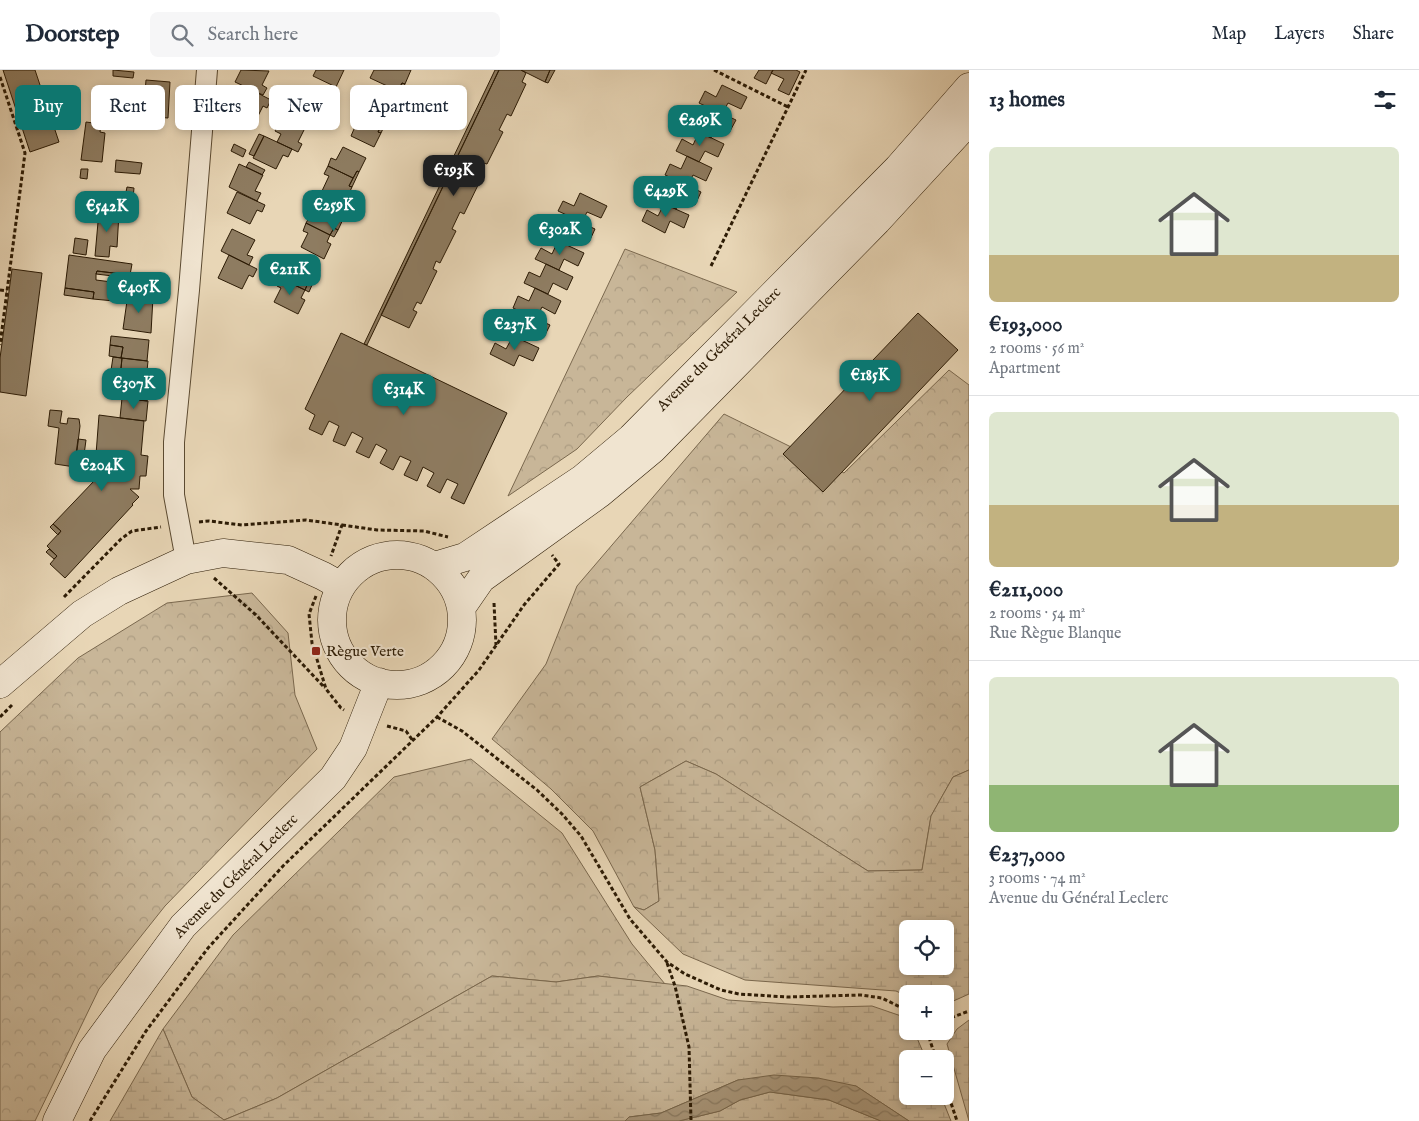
<!DOCTYPE html>
<meta charset="utf-8">
<style>
body{margin:0;font-family:"IM FELL English",serif;background:#f6f6f7;color:#1f2937;height:100vh;display:flex;flex-direction:column;font-size:19px;white-space:nowrap}
*{box-sizing:border-box;margin:0}
p{font-size:16px;color:#747a83}
.icon{flex:none;width:28px;height:28px;fill:none;stroke:currentColor;stroke-width:2;stroke-linecap:round;stroke-linejoin:round}
.map{position:relative;flex:1;overflow:hidden}
.panel{display:flex;flex-direction:column;background:#fff;width:450px}
.panel>*{flex:none}
.top-card{position:absolute;left:15px;top:15px;width:475px;height:45px;display:flex;gap:10px}
.buttons{position:absolute;left:899px;top:850px;display:grid;gap:10px}
.buttons a{display:grid;place-items:center;width:55px;height:55px;border-radius:8px;background:#fff;box-shadow:0 2px 8px #0003;font-size:25px}
.price{position:absolute;translate:-50% -42px;padding:0 11px;border-radius:10px;background:#0f766e;color:#fff;font-size:16px;line-height:32px;filter:drop-shadow(0 1px 2px #0008)}
.price::after{content:'';position:absolute;left:50%;top:30px;width:15px;height:11px;margin-left:-8px;background:inherit;clip-path:polygon(0 0,100% 0,50% 100%)}
.price.current{background:#222;color:#fff}
ul{padding:0;list-style:none}
li{display:grid;align-content:center;gap:10px;height:265px;padding:0 20px}
li+li{border-top:1px solid #e0e1e3}
li span{display:grid;place-items:center;height:155px;border-radius:8px;color:#555}
li>.icon{margin-inline-start:auto}
span .icon{width:90px;height:90px;fill:#fffc;stroke-width:1}
li b{font-size:21px}
h2{display:flex;justify-content:space-between;align-items:center;height:60px;padding:0 20px;font-size:21px}
.pill{padding:0 18px;border-radius:8px;background:#fff;box-shadow:0 2px 8px #0003;font-size:18px;line-height:45px}
.pill.current{background:#0f766e;color:#fff}
header{display:flex;align-items:center;gap:30px;box-sizing:border-box;height:70px;padding:0 25px;background:#fff;border-bottom:1px solid #e0e1e3}
header strong{font-size:24px}
nav{display:flex;gap:28px;margin-inline-start:auto;font-size:18px}
.search{width:350px;height:45px;background:#f6f6f7;display:flex;align-items:center;gap:12px;box-sizing:border-box;padding:0 18px;border-radius:8px;color:#747a83;font-size:19px}
main{display:flex;flex:1;min-height:0}
.map>svg:first-child{display:block}
.forest{fill:url(#forest-crowns);stroke:#7a684e}
.wetland{fill:url(#wetland-marsh);stroke:#7a684e;fill-rule:evenodd}
.water{fill:url(#water-waves);stroke:#76654b}
.building{fill:#8e7c61;stroke:#2c1b05}
.lines{fill:none;stroke-linecap:round;stroke-linejoin:round}
.minor-casing{stroke:#5b4a31;stroke-width:22}
.secondary-casing{stroke:#2c1b05;stroke-width:29}
.path{stroke:#2c1b05;stroke-width:3;stroke-dasharray:4 2.5;stroke-linecap:butt}
.minor{stroke:#f0e4d0;stroke-width:20}
.secondary{stroke:#f0e4d0;stroke-width:28}
.poi-dot{fill:#8f2418;stroke:#f0e4d0;stroke-width:2}
.labels{text-anchor:middle;dominant-baseline:central;stroke-width:4;stroke-linejoin:round;paint-order:stroke}
.street-label{font-size:15px;fill:#2c1b05;stroke:#f0e4d0}
.poi-label{font-size:15px;fill:#2c1b05;stroke:#f0e4d0;text-anchor:start}
</style>
<header>
<strong>Doorstep</strong>
<div class="search"><svg class="icon" aria-label="search" viewBox="0 0 24 24"><circle cx="10" cy="10" r="6"/><path d="M15 15l6 6"/></svg>Search here</div>
<nav><a>Map</a><a>Layers</a><a>Share</a></nav>
</header>
<main>
<div class="map">
<svg width="969" height="1051" viewBox="0 0 969 1051">
<defs>
<pattern id="forest-crowns" width="20" height="18" patternUnits="userSpaceOnUse" patternTransform="scale(1.25)"><rect width="20" height="18" fill="#c8b698"/><path d="M2 6a3 3 0 1 1 6 0M12 15a3 3 0 1 1 6 0" fill="none" stroke="#ac9c82"/></pattern>
<pattern id="wetland-marsh" width="20" height="14" patternUnits="userSpaceOnUse" patternTransform="scale(1.25)"><rect width="20" height="14" fill="#c8b698"/><path d="M1 5h8M5 5V1M11 12h8M15 12V8" fill="none" stroke="#ac9c82"/></pattern>
<pattern id="water-waves" width="16" height="10" patternUnits="userSpaceOnUse" patternTransform="scale(1.25)"><rect width="16" height="10" fill="#a8967a"/><path d="M0 5q4-4 8 0t8 0" fill="none" stroke="#897a62"/></pattern>
</defs>
<rect width="100%" height="100%" fill="#e8d6b6"/>
<filter id="stains"><feTurbulence type="fractalNoise" baseFrequency=".004" numOctaves="4"/><feColorMatrix values="0 0 0 0 .2 0 0 0 0 .09 0 0 0 0 .02 0 0 0 .5 -.17"/></filter>
<radialGradient id="worn" r=".72"><stop offset=".6" stop-color="#630" stop-opacity="0"/><stop offset="1" stop-color="#630" stop-opacity=".3"/></radialGradient>
<path class="forest" d="M 625,179 L 737,222 L 627,327 L 577,379 L 508,426 Z
M 949,300 L 969,315 L 969,700 L 953,707 L 931,746 L 922,800 L 868,801 L 716,704 L 686,691 L 640,717 L 655,780 L 659,831 L 644,840 L 634,837 L 593,761 L 551,719 L 492,669 L 546,594 L 577,516 L 724,344 L 844,403 Z
M 252,523 L 288,563 L 295,625 L 317,679 L 165,836 L 99,919 L 35,1051 L 0,1051 L 0,662 L 78,588 L 167,533 Z
M 471,689 L 562,763 L 632,874 L 665,914 L 598,906 L 556,912 L 492,906 L 277,1028 L 224,1050 L 192,1027 L 163,959 L 233,865 L 394,707 Z"/>
<path class="wetland" d="M 686,691 L 716,704 L 868,801 L 922,800 L 931,746 L 953,707 L 969,700 L 969,924 L 949,933 L 945,933 L 945,924 L 908,924 L 907,926 L 896,921 L 745,910 L 683,884 L 634,837 L 644,840 L 659,831 L 655,780 L 640,717 ZM 908,859 L 945,859 L 945,896 L 908,896 Z
M 492,906 L 556,912 L 598,906 L 687,916 L 728,930 L 833,937 L 872,936 L 907,948 L 908,961 L 914,961 L 926,989 L 908,989 L 908,1026 L 941,1026 L 951,1051 L 909,1051 L 856,1016 L 738,1010 L 661,1043 L 629,1047 L 625,1051 L 110,1051 L 163,959 L 192,1027 L 224,1050 L 277,1028 Z
M 969,950 L 969,1051 L 947,974 L 957,959 Z
M 770,1022 L 829,1030 L 881,1051 L 679,1051 L 720,1041 L 740,1030 Z"/>
<path class="water" d="M 774,1005 L 818,1008 L 856,1016 L 909,1051 L 881,1051 L 829,1030 L 770,1022 L 740,1030 L 720,1041 L 679,1051 L 625,1051 L 629,1047 L 661,1043 L 738,1010 Z"/>
<path class="building" d="M 3,0 L 35,0 L 59,72 L 30,82 Z
M 113,0 L 134,2 L 133,8 L 113,6 Z
M 241,0 L 269,1 L 262,15 L 267,18 L 263,25 L 235,12 Z
M 316,0 L 344,0 L 336,17 L 313,6 Z
M 374,0 L 411,0 L 405,14 L 402,13 L 398,21 L 370,8 Z
M 495,0 L 499,0 L 367,275 L 364,274 Z
M 499,0 L 521,0 L 526,3 L 522,12 L 526,14 L 511,46 L 507,44 L 499,60 L 503,62 L 487,94 L 483,93 L 475,109 L 480,111 L 464,144 L 460,142 L 452,159 L 456,161 L 440,193 L 436,191 L 433,199 L 437,201 L 421,234 L 417,232 L 413,240 L 417,242 L 409,258 L 381,245 Z
M 521,0 L 550,0 L 545,12 Z
M 550,0 L 555,0 L 548,13 L 545,12 Z
M 759,0 L 773,0 L 766,14 L 754,8 Z
M 773,0 L 796,0 L 800,2 L 789,25 L 778,20 L 784,9 L 771,3 Z
M 146,10 L 170,12 L 168,48 L 143,46 Z
M 402,13 L 405,14 L 401,22 L 398,21 Z
M 722,15 L 747,27 L 741,39 L 728,33 L 722,44 L 699,33 L 705,21 L 716,27 Z
M 244,16 L 271,30 L 267,38 L 263,36 L 256,50 L 232,38 Z
M 372,22 L 395,33 L 388,48 L 386,46 L 382,54 L 356,42 L 360,34 L 364,37 Z
M 710,38 L 736,50 L 729,63 L 716,57 L 711,68 L 688,57 L 693,46 L 704,51 Z
M 114,42 L 130,44 L 129,54 L 112,52 Z
M 356,42 L 382,54 L 378,62 L 381,63 L 374,77 L 351,66 L 357,52 L 352,49 Z
M 386,46 L 388,48 L 381,63 L 378,62 Z
M 282,47 L 305,58 L 298,72 L 302,74 L 298,82 L 277,72 L 281,64 L 275,61 Z
M 86,52 L 101,54 L 100,62 L 105,63 L 102,92 L 81,90 Z
M 699,62 L 724,74 L 718,87 L 705,81 L 699,92 L 676,81 L 682,69 L 693,75 Z
M 259,64 L 264,66 L 254,86 L 249,84 Z
M 264,66 L 292,79 L 288,87 L 283,85 L 276,99 L 253,88 Z
M 234,74 L 246,80 L 243,87 L 231,81 Z
M 343,77 L 366,88 L 359,102 L 357,101 L 353,108 L 328,96 L 331,88 L 336,90 Z
M 687,86 L 712,98 L 706,111 L 693,105 L 688,115 L 665,105 L 670,94 L 681,99 Z
M 116,90 L 142,93 L 140,104 L 115,102 Z
M 249,92 L 265,100 L 262,105 L 246,97 Z
M 239,94 L 263,105 L 255,121 L 261,123 L 257,131 L 229,117 Z
M 328,96 L 353,108 L 349,116 L 352,117 L 345,132 L 322,121 L 329,106 L 324,104 Z
M 81,99 L 88,99 L 87,109 L 80,108 Z
M 357,101 L 359,102 L 352,117 L 349,116 Z
M 676,110 L 701,122 L 695,135 L 682,128 L 676,139 L 653,128 L 659,117 L 669,123 Z
M 127,117 L 134,118 L 133,128 L 125,127 Z
M 237,122 L 265,135 L 262,142 L 257,140 L 250,154 L 227,143 Z
M 580,123 L 607,136 L 601,148 L 587,142 L 582,152 L 558,141 L 563,131 L 574,136 Z
M 322,134 L 345,145 L 338,160 L 334,158 L 330,165 L 306,153 L 310,146 L 315,148 Z
M 664,134 L 689,145 L 684,158 L 670,151 L 665,163 L 642,151 L 647,140 L 658,146 Z
M 99,141 L 119,143 L 117,177 L 110,176 L 109,187 L 95,186 Z
M 569,147 L 595,159 L 589,172 L 576,165 L 570,176 L 547,165 L 552,154 L 563,160 Z
M 306,153 L 330,165 L 327,172 L 331,174 L 324,189 L 301,177 L 308,163 L 303,161 Z
M 334,158 L 338,160 L 334,167 L 330,165 Z
M 232,159 L 255,170 L 247,185 L 253,187 L 249,195 L 221,181 Z
M 75,168 L 88,170 L 86,185 L 73,183 Z
M 558,171 L 584,183 L 578,196 L 564,189 L 559,200 L 535,189 L 541,178 L 552,184 Z
M 69,185 L 132,194 L 130,205 L 97,201 L 96,204 L 96,210 L 120,213 L 119,223 L 126,223 L 125,232 L 93,229 L 94,222 L 65,218 Z
M 229,185 L 257,199 L 253,207 L 249,205 L 242,219 L 218,208 Z
M 296,188 L 320,200 L 312,215 L 308,213 L 305,220 L 280,208 L 284,201 L 289,203 Z
M 546,194 L 573,207 L 567,220 L 553,213 L 548,224 L 524,213 L 529,202 L 540,207 Z
M 12,199 L 42,203 L 26,326 L 0,322 L 0,288 Z
M 97,201 L 130,205 L 130,208 L 96,204 Z
M 280,208 L 305,220 L 301,228 L 305,230 L 298,244 L 274,232 L 281,218 L 277,216 Z
M 308,213 L 312,215 L 309,222 L 305,220 Z
M 65,218 L 94,222 L 93,229 L 64,225 Z
M 535,218 L 561,231 L 555,244 L 542,237 L 536,249 L 513,238 L 518,226 L 529,231 Z
M 128,224 L 153,227 L 151,263 L 123,259 Z
M 524,243 L 550,255 L 544,267 L 530,260 L 525,271 L 502,260 L 507,250 L 518,255 Z
M 918,243 L 958,280 L 823,422 L 783,384 Z
M 341,263 L 507,343 L 464,434 L 451,428 L 458,414 L 447,409 L 440,423 L 427,416 L 434,403 L 423,397 L 417,411 L 404,405 L 411,391 L 400,386 L 393,400 L 380,393 L 387,380 L 376,374 L 369,388 L 356,382 L 363,368 L 352,362 L 345,376 L 333,371 L 339,356 L 329,351 L 322,365 L 309,359 L 315,345 L 305,339 Z
M 111,266 L 149,270 L 147,291 L 121,288 L 123,277 L 110,275 Z
M 513,266 L 539,278 L 533,291 L 519,285 L 514,296 L 490,284 L 495,273 L 506,279 Z
M 110,275 L 123,277 L 121,288 L 109,286 Z
M 113,287 L 122,288 L 120,308 L 110,307 Z
M 122,288 L 148,291 L 146,311 L 120,308 Z
M 121,308 L 149,311 L 147,331 L 119,328 Z
M 122,328 L 148,331 L 146,351 L 120,348 Z
M 50,340 L 62,341 L 60,353 L 67,354 L 68,348 L 79,349 L 80,356 L 75,397 L 55,394 L 59,358 L 48,356 Z
M 99,345 L 144,351 L 141,385 L 148,386 L 146,406 L 140,406 L 139,419 L 130,419 L 139,427 L 132,434 L 133,435 L 65,508 L 50,494 L 57,486 L 47,476 L 61,461 L 53,454 L 94,411 Z
M 78,369 L 86,370 L 84,385 L 76,384 Z
M 53,454 L 61,461 L 58,465 L 50,457 Z
M 49,479 L 57,486 L 54,489 L 46,482 Z"/>
<g class="lines">
<defs>
<path id="minor" d="M 186,490 L 174,425 L 174,372 L 189,220 L 207,0"/>
<path id="secondary" d="M332 550a65 65 0 1 1 130 0a65 65 0 1 1-130 0Z
M 435,496 L 465,487 L 582,409 L 631,368 L 898,98 L 969,17
M 461,538 L 481,509 L 599,424 L 653,379 L 877,151 L 969,51
M 0,614 L 82,544 L 119,521 L 186,490 L 223,483 L 288,490 L 323,506 L 341,516
M 57,1051 L 92,980 L 183,856 L 333,708 L 353,678 L 379,612"/>
</defs>
<use href="#minor" class="minor-casing"/>
<use href="#secondary" class="secondary-casing"/>
<path class="path" d="M 714,0 L 788,37
M 0,7 L 25,83 L 0,275
M 711,196 L 806,0
M 0,220 L 7,221
M 199,452 L 209,451 L 242,455 L 306,450 L 342,455 L 331,486
M 342,455 L 377,460 L 424,461 L 448,467
M 214,508 L 256,545 L 325,618
M 316,526 L 309,544 L 312,573 L 326,619 L 341,638 L 344,640
M 64,527 L 121,469 L 132,461 L 161,457
M 494,533 L 496,575
M 0,647 L 12,635
M 437,647 L 462,661 L 537,720 L 562,744 L 581,766 L 630,849 L 667,892 L 685,904 L 721,920 L 739,924 L 787,927 L 861,925 L 882,928 L 908,941
M 387,656 L 406,661 L 413,671
M 667,893 L 675,916 L 689,977 L 691,1051
M 945,950 L 969,941
M 927,961 L 936,989
M 945,1015 L 957,1051
M 90,1051 L 146,961 L 208,878 L 283,796 L 437,647 L 479,600 L 524,535 L 559,494 L 552,485"/>
<use href="#minor" class="minor"/>
<use href="#secondary" class="secondary"/>
</g>
<rect class="poi-dot" x="311" y="576" width="10" height="10" rx="2.5"/>
<g class="labels">
<g class="street-label">
<text transform="translate(719 279) rotate(-45)">Avenue du Général Leclerc</text>
<text transform="translate(236 806) rotate(-45)">Avenue du Général Leclerc</text>
</g>
<g class="poi-label">
<text x="326" y="581">Règue Verte</text>
</g>
</g>
<rect width="100%" height="100%" filter="url(#stains)"/>
<rect width="100%" height="100%" fill="url(#worn)"/>
</svg>
<div class="buttons">
<a><svg class="icon" aria-label="locate" viewBox="0 0 24 24"><circle cx="12" cy="12" r="6"/><path d="M12 2v4M12 18v4M2 12h4M18 12h4"/></svg></a>
<a>+</a>
<a>−</a>
</div>
<b class="price" style="left:700px;top:77px">€269K</b>
<b class="price current" style="left:454px;top:127px">€193K</b>
<b class="price" style="left:666px;top:148px">€429K</b>
<b class="price" style="left:334px;top:162px">€259K</b>
<b class="price" style="left:107px;top:163px">€542K</b>
<b class="price" style="left:560px;top:186px">€302K</b>
<b class="price" style="left:290px;top:226px">€211K</b>
<b class="price" style="left:139px;top:244px">€405K</b>
<b class="price" style="left:515px;top:281px">€237K</b>
<b class="price" style="left:870px;top:332px">€185K</b>
<b class="price" style="left:134px;top:340px">€307K</b>
<b class="price" style="left:404px;top:346px">€314K</b>
<b class="price" style="left:102px;top:422px">€204K</b>
<div class="top-card">
<a class="pill current">Buy</a>
<a class="pill">Rent</a>
<a class="pill">Filters</a>
<a class="pill">New</a>
<a class="pill">Apartment</a>
</div>
</div>
<section class="panel">
<h2>13 homes<svg class="icon" aria-label="filters" viewBox="0 0 24 24"><path d="M4 7h16M4 17h16"/><circle cx="9" cy="7" r="2"/><circle cx="15" cy="17" r="2"/></svg></h2>
<ul>
<li><span style="background:linear-gradient(#dfe7d0 70%,#c2b280 0)"><svg class="icon" aria-label="home" viewBox="0 0 24 24"><path d="M3 11l9-7 9 7M6 9v11h12V9"/></svg></span><div><b>€193,000</b><p>2 rooms · 56 m²</p><p>Apartment</p></div></li>
<li><span style="background:linear-gradient(#dfe7d0 60%,#c2b280 0)"><svg class="icon" aria-label="home" viewBox="0 0 24 24"><path d="M3 11l9-7 9 7M6 9v11h12V9"/></svg></span><div><b>€211,000</b><p>2 rooms · 54 m²</p><p>Rue Règue Blanque</p></div></li>
<li><span style="background:linear-gradient(#dfe7d0 70%,#8fb573 0)"><svg class="icon" aria-label="home" viewBox="0 0 24 24"><path d="M3 11l9-7 9 7M6 9v11h12V9"/></svg></span><div><b>€237,000</b><p>3 rooms · 74 m²</p><p>Avenue du Général Leclerc</p></div></li>
</ul>
</section>
</main>
